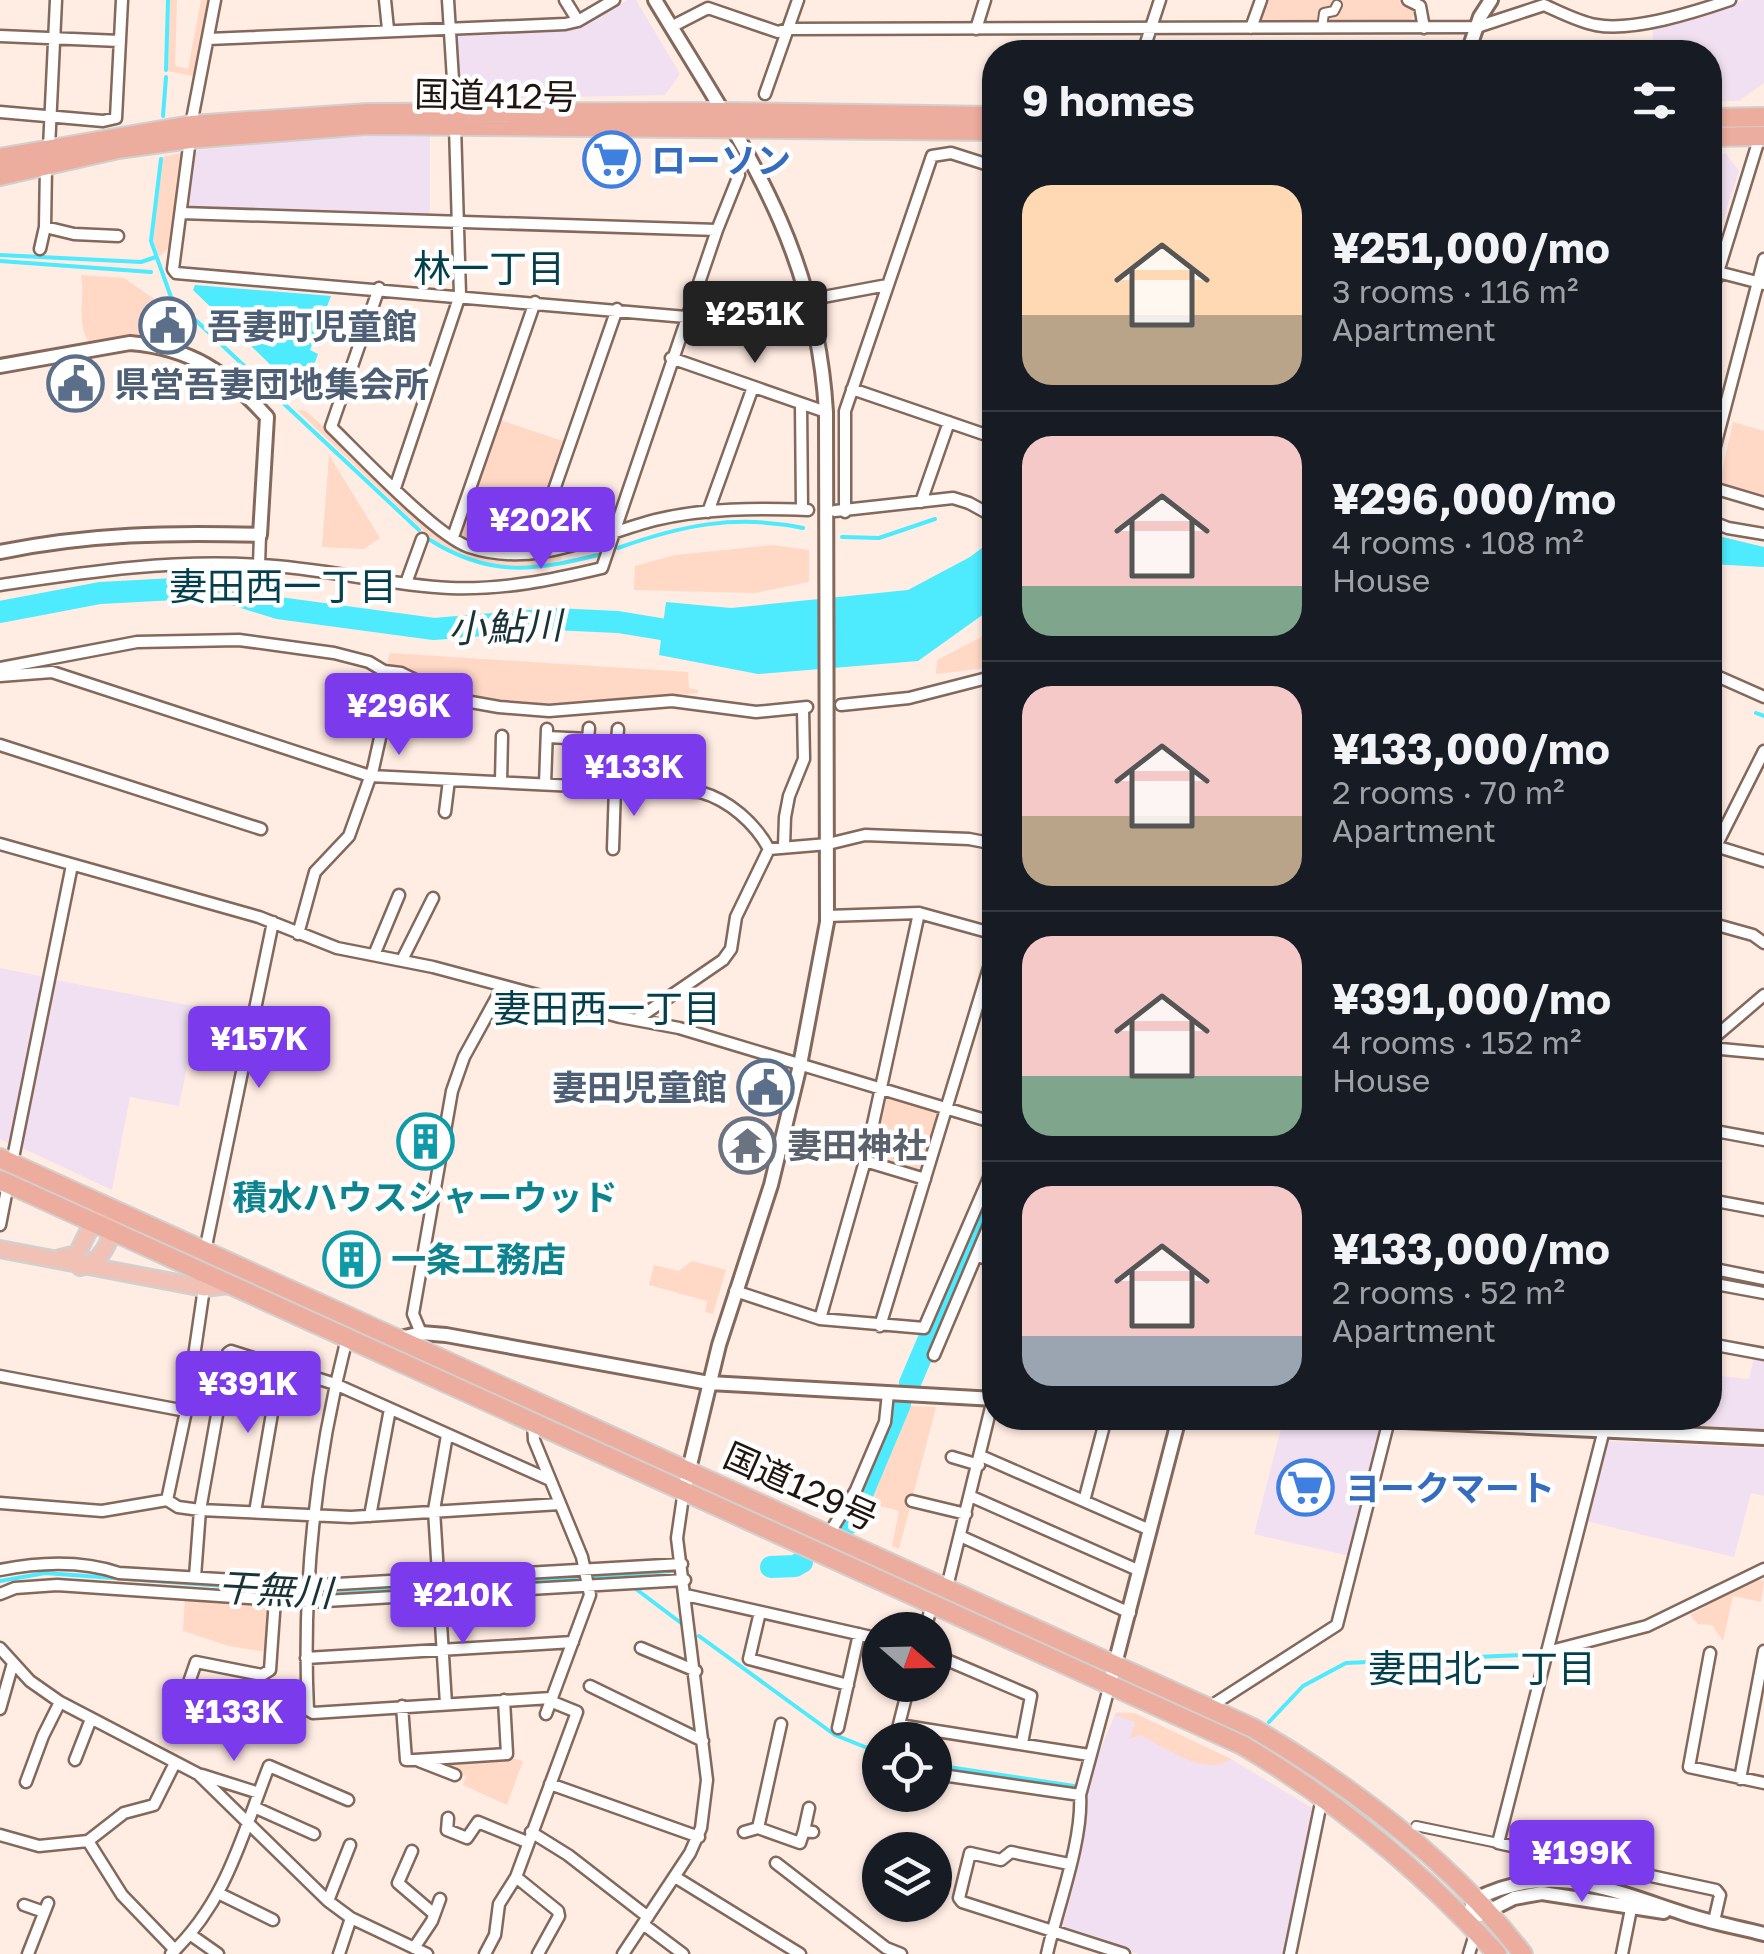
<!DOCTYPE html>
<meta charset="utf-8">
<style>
body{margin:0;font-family:"Golos Text","Noto Sans JP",sans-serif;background:#20242c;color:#f1f3f6;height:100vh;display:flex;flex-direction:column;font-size:38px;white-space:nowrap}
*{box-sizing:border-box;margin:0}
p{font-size:32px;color:#9ea1a6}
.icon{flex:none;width:55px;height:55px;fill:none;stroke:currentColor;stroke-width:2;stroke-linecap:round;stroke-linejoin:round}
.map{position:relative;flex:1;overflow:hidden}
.details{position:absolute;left:982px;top:40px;width:740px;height:1390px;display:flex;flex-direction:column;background:#171b24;border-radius:40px;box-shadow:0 2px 8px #0004}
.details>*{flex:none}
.needle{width:65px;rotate:110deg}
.tools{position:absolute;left:862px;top:1612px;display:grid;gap:20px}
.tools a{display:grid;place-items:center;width:90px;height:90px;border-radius:50%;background:#171b24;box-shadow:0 2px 8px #0004;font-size:50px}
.price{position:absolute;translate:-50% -85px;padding:0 22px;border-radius:10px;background:#7c3aed;color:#fff;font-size:32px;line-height:65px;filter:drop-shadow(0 2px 5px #0008)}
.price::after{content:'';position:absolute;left:50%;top:60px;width:30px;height:22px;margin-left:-15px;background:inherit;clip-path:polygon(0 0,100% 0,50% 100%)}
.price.current{background:#222;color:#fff}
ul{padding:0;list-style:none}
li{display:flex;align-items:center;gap:30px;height:250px;padding:0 40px}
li+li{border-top:2px solid #363941}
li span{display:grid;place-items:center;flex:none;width:280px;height:200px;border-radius:30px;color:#555}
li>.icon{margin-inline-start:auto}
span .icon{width:120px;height:120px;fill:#fffc;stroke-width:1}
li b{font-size:42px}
h2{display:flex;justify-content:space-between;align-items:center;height:120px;padding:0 40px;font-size:42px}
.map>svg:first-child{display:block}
.commercial{fill:#f1e0f1}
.green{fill:#ffd8c6}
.water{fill:#4eeafd}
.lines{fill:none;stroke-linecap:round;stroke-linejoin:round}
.stream{stroke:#4eeafd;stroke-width:4}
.river{stroke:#4eeafd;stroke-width:22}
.pedestrian-casing{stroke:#83685b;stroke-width:12}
.minor-casing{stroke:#83685b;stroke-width:15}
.tertiary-casing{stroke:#83685b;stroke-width:18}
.primary-casing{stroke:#d2d0cf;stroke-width:20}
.trunk-casing{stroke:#d2d0cf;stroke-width:22}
.pedestrian{stroke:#fff;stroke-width:8}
.minor{stroke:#fff;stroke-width:10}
.tertiary{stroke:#fff;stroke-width:12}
.primary{stroke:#f1c1b6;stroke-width:15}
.trunk{stroke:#ecac9e;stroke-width:18}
.labels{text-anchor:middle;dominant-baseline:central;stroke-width:9;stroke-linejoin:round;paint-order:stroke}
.street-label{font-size:35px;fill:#201510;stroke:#fff}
.shop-label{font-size:35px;font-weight:bold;fill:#366cbe;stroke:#fff;text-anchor:start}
.service-label{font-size:35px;font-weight:bold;fill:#4e5e75;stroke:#fff;text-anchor:start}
.worship-label{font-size:35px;font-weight:bold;fill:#5b616d;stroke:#fff;text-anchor:start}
.culture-label{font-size:35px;font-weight:bold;fill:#0d838f;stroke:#fff}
.neighbourhood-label{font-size:38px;fill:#033f4d;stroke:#fff}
.water-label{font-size:38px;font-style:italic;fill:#1a3337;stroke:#fff}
</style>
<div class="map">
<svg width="1764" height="1954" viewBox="0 0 1764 1954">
<rect width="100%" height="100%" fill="#ffece3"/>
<path class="commercial" d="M 628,0 L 636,0 L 680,74 L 665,95 L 466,99 L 460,94 L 456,39 L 460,34 L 563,29 L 592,20 Z
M 1744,0 L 1764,0 L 1764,83 L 1739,101 L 1710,101 L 1710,52 L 1653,52 L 1653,24 L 1698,17 Z
M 430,134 L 430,216 L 191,209 L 187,203 L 193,155 L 198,150 L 329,138 Z
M 1710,154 L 1726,154 L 1739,171 L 1710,260 Z
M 0,968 L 44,977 L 11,1144 L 0,1139 Z
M 55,980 L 199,1007 L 179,1106 L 130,1097 L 112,1190 L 22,1148 Z
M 1754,1359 L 1764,1361 L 1764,1429 L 1611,1421 L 1612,1418 L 1710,1418 L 1710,1375 L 1749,1379 Z
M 1281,1429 L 1380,1430 L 1350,1556 L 1254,1534 Z
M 1609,1441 L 1764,1448 L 1764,1496 L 1751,1493 L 1734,1557 L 1586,1521 L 1605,1445 Z
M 1116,1712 L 1134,1713 L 1231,1759 L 1312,1808 L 1313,1814 L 1285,1954 L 1139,1954 L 1064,1930 L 1061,1924 L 1086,1807 L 1088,1779 Z"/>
<path class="green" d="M 170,0 L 177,0 L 175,66 L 188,69 L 201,0 L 211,0 L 196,77 L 168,71 Z
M 1267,0 L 1398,0 L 1416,13 L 1409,21 L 1264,23 L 1260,19 Z
M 181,153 L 183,155 L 170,247 L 159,257 L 153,239 L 162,157 Z
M 81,275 L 124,278 L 160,303 L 149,336 L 129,336 L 91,345 C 74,323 86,299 81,275 Z
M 297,410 L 306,411 L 428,522 L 465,548 L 560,553 L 562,560 C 509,573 476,565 431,538 Z
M 500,420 L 566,442 L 530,546 L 525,549 L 469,541 L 463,539 L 460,532 Z
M 1733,422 L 1764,431 L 1764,497 L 1719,485 Z
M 329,455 L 380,538 L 364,549 L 322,547 Z
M 773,545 L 809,550 L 809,582 L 755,593 L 634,590 L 635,566 L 675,555 Z
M 995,630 L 995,667 L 936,674 L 937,660 Z
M 390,653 L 688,672 L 689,688 L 698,690 L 698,693 C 633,700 561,715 496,702 C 458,695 423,676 387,663 Z
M 890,1096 L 937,1111 L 940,1115 L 922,1169 L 918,1172 L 876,1159 L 874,1154 L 887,1099 Z
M 692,1261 L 726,1270 L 713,1314 L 705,1312 L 707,1301 L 649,1285 L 654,1265 L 679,1271 Z
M 908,1406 L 936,1407 L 899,1549 L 892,1546 L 899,1511 L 876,1505 L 864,1506 Z
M 1755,1579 L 1764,1581 L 1761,1602 L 1733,1596 L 1723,1641 L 1712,1625 L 1698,1624 L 1690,1615 Z
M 185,1596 L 266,1601 L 269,1607 L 267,1652 L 229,1646 L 183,1631 Z
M 1117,1713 L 1134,1713 L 1231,1759 C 1207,1778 1164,1747 1140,1735 L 1129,1739 L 1135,1722 L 1115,1715 Z
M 512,1758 L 523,1761 L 507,1805 L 463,1785 L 466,1776 L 445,1767 L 447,1762 Z"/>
<path class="water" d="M 195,285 L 331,296 L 310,350 L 318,354 L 304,392 L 297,381 L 279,373 L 193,290 Z
M 1710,534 L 1764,547 L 1764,567 L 1710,564 Z
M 995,538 L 995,606 L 918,661 L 758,674 L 659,655 L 666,602 L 731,608 L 908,590 L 970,557 Z"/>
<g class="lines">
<path class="stream" d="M 166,70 L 168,0
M 163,116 L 166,77
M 161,159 L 151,241 L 171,297 L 275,395
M 0,255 L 141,262 L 156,257
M 0,261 L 151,272
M 280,400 L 419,530
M 842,537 L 879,538 L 935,519
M 430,540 C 491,578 534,571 602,554
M 618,548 C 682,525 736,514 803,528
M 1756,713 L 1764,716
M 1710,1273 L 1725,1276
M 0,1581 L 45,1573 L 337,1594 L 670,1571
M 636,1589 L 685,1626
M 1698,1596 L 1716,1586
M 699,1636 L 835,1735 L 880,1753
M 1269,1722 L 1303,1686 L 1346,1663 L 1541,1654
M 935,1765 L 1074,1786"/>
<path class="river" d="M 0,612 L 100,593 L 194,588 L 230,593 L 278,608 L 434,629 L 553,619 L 618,622 L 691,634
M 910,1383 L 995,1184
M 850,1523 L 900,1404
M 771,1567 L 795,1566 L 802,1562"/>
<defs>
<path id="pedestrian" d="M 1322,28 L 1324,13 L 1334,11 L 1337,5
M 1416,1826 L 1498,1843"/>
<path id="minor" d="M 385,0 L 388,29
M 448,0 L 455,112
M 565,0 L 578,21
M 1408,0 L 1420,6 L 1424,28
M 671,27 L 708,8 L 778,32 L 788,29 L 1477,27 L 1544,5 C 1560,12 1579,22 1596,25 C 1633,32 1695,12 1730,0
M 1251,28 L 1261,0
M 976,29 L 985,0
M 0,36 L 120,41
M 208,39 L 565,24 L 578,21 L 614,0
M 1143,52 L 1160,0
M 765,94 L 798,0
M 0,112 L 103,121 L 116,118 L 122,0
M 191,125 L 215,0
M 190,139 L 173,269 L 176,273 L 686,317 L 717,317 L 887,285
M 49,148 L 56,0
M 45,227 L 74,234 L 118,236
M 717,230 L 739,175
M 40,249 L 45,227 L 46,165
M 1710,270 L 1764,284
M 379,288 L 331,427 C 360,455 436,536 469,547 C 535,569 594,536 655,520 C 704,508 757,508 808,510
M 1710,298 L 1760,136
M 671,358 L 826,412
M 852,389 L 995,438
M 801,404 L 802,509
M 1710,465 L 1764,259
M 1710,487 L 1764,503
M 395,488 L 460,295 L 455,126
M 921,502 L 949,422
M 835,511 L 953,498 L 969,503 L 989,514
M 708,512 L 753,387
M 845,512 L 845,411 L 932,156 L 951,153 L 995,167
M 989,514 L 995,494
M 1710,521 L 1728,528 L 1764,534
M 453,537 L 535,302
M 532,553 L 617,309
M 259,565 L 260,535
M 406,583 L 422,539
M 0,585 C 87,572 171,559 260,565 C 324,568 386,585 450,588 C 502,590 552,580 602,568 L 717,230 L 181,213
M 0,668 L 137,642 L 239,640 L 334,653 L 369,662 L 384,671 L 401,673 L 454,699 L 499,707 L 549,711 L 672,701 L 756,712 L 807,707
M 1710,673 L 1764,697
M 0,676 L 52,672 L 370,776 L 700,792 C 729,800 755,823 769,849
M 841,705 L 909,698 L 995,676
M 547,737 L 588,739 L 589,728
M 0,745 L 261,829
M 501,782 L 502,736
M 545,784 L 547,729
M 613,787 L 618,729
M 445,812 L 449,780
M 0,844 L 259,917 L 337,948 L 433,967 L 620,1017 L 679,1028 L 995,1123
M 1712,845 L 1764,861
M 784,846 L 785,817 L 789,796 L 804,759 L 803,709
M 1716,846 L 1764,751
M 613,849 L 615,787
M 827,916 L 919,913 L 995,934
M 1710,923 L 1753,935 L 1764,943
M 298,934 L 315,872 L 349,836 L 373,769 L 382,729 L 384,671
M 374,955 L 399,895
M 402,960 L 433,898
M 637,1019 L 723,960 L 731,949 L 736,917 L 769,849 L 828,844 L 865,835 L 969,839 L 995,844
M 1710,1041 L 1764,995
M 1710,1048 L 1764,1053
M 1710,1130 L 1764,1140
M 865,1161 L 925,1179
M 12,1163 L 72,865
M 1710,1200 L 1764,1210
M 0,1225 L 8,1184
M 205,1251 L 273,922
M 976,1256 L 995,1261
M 1710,1268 L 1764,1279
M 1710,1283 L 1764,1293
M 735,1291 L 820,1319 L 924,1328 L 995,1164
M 820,1319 L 865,1161 L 919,913
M 880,1326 L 995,948
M 421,1333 L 413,1314 L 452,1091 L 464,1057 L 503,986
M 347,1338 C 316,1459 302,1586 308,1710 L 313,1713 L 551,1698
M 1710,1344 L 1764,1354
M 934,1355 L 995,1211
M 0,1376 L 186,1411
M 1607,1418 L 1498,1843 L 1716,1890 L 1720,1895 L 1714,1921
M 533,1423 L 534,1440 L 582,1557 L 590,1595 L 546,1714
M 981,1456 L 1150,1530
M 952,1457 L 979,1465
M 970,1496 L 1140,1571
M 167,1500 L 186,1411 L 204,1288
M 912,1501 L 966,1514
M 1084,1501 L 1106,1418
M 0,1503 L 102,1511 L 167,1500 L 178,1507 L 200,1510 L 351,1517 L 560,1504
M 255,1512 L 280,1367
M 370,1516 L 390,1409
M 829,1534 L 856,1490 L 885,1422 L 888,1393
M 960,1536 L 1130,1613
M 0,1570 C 40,1562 80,1560 119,1573 L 320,1585 L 682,1564
M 195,1577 L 200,1510 L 228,1353 L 231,1351 L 335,1384 L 550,1480
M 947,1587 L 995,1391
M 0,1594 L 15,1588 L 57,1585 L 308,1602 L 685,1580
M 686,1595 L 880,1639
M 760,1612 L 749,1659 L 848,1685
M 925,1630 L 932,1604
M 0,1648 L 30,1681 L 60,1702 L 198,1774 L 328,1901 L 351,1918 L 427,1954
M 641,1648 L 696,1671
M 1547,1652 L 1647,1626 L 1764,1569
M 1710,1653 L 1689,1767 L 1764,1783
M 935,1655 L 1031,1696 L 1022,1743
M 306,1658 L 573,1642
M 590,1686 L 703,1741
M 199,1697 L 186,1691 L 196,1662 L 262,1675 L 270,1670 L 275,1599
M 446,1704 L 434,1510 L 447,1435
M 402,1706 L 406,1760 L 415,1760 L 507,1754 L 504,1700
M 1211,1706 L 1337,1625 L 1389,1420
M 0,1709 L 13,1663
M 899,1725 L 1089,1755
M 838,1728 L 859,1634
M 895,1740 L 909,1685
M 75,1760 L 91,1719
M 419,1761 L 455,1775
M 935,1774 L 1080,1795
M 202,1775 L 259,1793
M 1740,1779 L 1764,1651
M 26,1782 L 43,1736 L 60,1702
M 550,1784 L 699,1837
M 256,1808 L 314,1834
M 448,1818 L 447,1830 L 467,1838 L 478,1822 L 527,1842
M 758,1828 L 800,1843 L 804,1831 L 813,1832
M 804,1831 L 809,1808
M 531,1832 L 568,1855 L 648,1917
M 744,1832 L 758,1828 L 781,1724
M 0,1835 L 39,1846 L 88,1841 L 124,1813 L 154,1805 L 175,1763
M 88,1841 L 122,1895 L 175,1950
M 412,1851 L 398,1883 L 433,1913
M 776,1863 L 886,1948 L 901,1954
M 1069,1864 L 1011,1852 L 1001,1860 L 970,1853 L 959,1898 L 962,1902 L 1124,1954
M 516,1877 L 558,1911 L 559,1916 L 538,1954
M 675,1877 L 800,1954
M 220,1894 L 273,1920
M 328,1901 L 350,1845
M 24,1905 L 44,1912
M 643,1924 L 683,1954
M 191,1935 L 218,1954
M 414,1948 L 432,1921 L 440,1899
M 28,1954 L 48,1903
M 171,1954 C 227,1901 242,1835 269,1766 L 348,1800
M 339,1954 L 351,1918
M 485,1954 L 495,1935 L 499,1904 L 516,1877 L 577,1712 L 550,1701
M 623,1954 L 690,1853 L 701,1828 L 707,1780 L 677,1538 L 684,1490
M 1047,1954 C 1057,1908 1083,1841 1080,1795 L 1110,1684
M 1290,1954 L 1322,1798
M 1469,1954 L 1476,1931
M 1622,1954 L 1631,1909"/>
<path id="tertiary" d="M 655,0 C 739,140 816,242 826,412 L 827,922 L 800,1065 L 771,1185 L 719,1345 L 684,1490
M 1468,52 L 1480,17 L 1491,0
M 0,366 L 130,343 C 192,348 227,373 267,417 L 260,535 C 172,532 87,534 0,552
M 397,1339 L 421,1333 L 446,1335 L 709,1383 L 995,1399
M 1341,1418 L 1764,1438
M 1110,1683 L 1179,1418
M 1480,1915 L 1514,1898 L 1542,1893 L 1664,1912
M 1467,1922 L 1474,1900 C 1549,1861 1608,1889 1682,1913 C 1708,1922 1737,1927 1764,1934"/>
<path id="primary" d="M 0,1249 L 204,1288 L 229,1285
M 60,1258 L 77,1254 L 93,1222 L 109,1208
M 80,1267 C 100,1263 113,1242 111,1222"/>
<path id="trunk" d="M 1710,118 L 1764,117
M 1710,137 L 1764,136
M 0,158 L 191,125 L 368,113 L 723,112 L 995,116
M 0,176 L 118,149 L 190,139 L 367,125 L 995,131
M 0,1158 L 1253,1728 C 1353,1787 1451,1861 1523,1954
M 0,1180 L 1242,1745 C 1338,1802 1422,1871 1497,1954"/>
</defs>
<use href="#pedestrian" class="pedestrian-casing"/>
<use href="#minor" class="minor-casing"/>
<use href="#tertiary" class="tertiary-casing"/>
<use href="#primary" class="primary-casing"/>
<use href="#trunk" class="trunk-casing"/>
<use href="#pedestrian" class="pedestrian"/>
<use href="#minor" class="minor"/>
<use href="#tertiary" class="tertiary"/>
<use href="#primary" class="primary"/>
<use href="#trunk" class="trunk"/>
</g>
<defs>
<symbol id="supermarket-ring" viewBox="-11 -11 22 22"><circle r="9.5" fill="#fff" stroke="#3f7fe0" stroke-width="1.5"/><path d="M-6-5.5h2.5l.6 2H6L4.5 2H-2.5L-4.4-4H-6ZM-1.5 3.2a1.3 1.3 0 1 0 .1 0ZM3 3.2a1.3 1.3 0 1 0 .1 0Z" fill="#3f7fe0"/></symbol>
<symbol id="civic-ring" viewBox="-11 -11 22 22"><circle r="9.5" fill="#fff" stroke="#5c6f8a" stroke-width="1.5"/><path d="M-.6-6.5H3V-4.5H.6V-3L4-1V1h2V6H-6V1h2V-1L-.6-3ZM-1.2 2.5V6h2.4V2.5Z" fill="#5c6f8a"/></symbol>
<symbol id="building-ring" viewBox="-11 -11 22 22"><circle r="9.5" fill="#fff" stroke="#0f9aa8" stroke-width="1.5"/><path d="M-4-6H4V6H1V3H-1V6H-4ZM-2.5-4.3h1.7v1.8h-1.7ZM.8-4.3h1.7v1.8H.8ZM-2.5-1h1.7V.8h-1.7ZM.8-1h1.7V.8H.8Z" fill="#0f9aa8"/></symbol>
<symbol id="temple-ring" viewBox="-11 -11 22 22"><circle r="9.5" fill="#fff" stroke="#6b7280" stroke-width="1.5"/><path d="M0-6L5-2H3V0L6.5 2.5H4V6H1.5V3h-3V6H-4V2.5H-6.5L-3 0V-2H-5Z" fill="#6b7280"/></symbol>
</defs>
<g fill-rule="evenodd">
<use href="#supermarket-ring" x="580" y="128" width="63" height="63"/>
<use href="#civic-ring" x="136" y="294" width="63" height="63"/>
<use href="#civic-ring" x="44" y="352" width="63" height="63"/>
<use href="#civic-ring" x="734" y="1056" width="63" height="63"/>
<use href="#building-ring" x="394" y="1110" width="63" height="63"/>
<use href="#temple-ring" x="716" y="1114" width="63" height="63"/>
<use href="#building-ring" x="320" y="1228" width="63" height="63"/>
<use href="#supermarket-ring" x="1274" y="1456" width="63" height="63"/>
</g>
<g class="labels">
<g class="street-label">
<text transform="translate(496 95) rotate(1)">国道412号</text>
<text transform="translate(801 1486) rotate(24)">国道129号</text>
</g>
<g class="shop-label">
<text x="651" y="160">ローソン</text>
<text x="1345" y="1488">ヨークマート</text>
</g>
<g class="service-label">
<text x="207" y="326">吾妻町児童館</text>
<text x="114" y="384">県営吾妻団地集会所</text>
<text x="727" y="1087" text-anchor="end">妻田児童館</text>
</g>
<g class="worship-label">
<text x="787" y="1145">妻田神社</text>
</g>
<g class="culture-label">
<text x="425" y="1197">積水ハウスシャーウッド</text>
<text x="391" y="1259" text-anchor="start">一条工務店</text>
</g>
<g class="neighbourhood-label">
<text x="489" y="267">林一丁目</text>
<text x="283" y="585">妻田西一丁目</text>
<text x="607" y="1007">妻田西一丁目</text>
<text x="1482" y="1667">妻田北一丁目</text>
</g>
<g class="water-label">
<text transform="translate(505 626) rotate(-2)">小鮎川</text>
<text transform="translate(275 1589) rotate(3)">干無川</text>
</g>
</g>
</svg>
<div class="tools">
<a><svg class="needle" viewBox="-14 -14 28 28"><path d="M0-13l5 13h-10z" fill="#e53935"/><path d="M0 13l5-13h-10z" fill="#9ea1a6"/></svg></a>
<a><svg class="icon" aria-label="locate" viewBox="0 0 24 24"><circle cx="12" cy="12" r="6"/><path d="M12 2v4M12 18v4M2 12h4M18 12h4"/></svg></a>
<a><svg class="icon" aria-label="layers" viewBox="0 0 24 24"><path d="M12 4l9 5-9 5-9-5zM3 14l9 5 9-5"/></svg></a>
</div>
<b class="price current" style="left:755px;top:366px">¥251K</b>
<b class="price" style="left:541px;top:572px">¥202K</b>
<b class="price" style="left:399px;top:758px">¥296K</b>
<b class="price" style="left:634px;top:819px">¥133K</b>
<b class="price" style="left:259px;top:1091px">¥157K</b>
<b class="price" style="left:248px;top:1436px">¥391K</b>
<b class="price" style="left:463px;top:1647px">¥210K</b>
<b class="price" style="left:234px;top:1764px">¥133K</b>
<b class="price" style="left:1582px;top:1905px">¥199K</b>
<section class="details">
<h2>9 homes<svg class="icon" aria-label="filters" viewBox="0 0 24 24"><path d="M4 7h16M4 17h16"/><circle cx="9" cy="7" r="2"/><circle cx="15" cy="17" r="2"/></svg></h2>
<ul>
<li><span style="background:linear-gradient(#ffd9b3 65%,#b9a48a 0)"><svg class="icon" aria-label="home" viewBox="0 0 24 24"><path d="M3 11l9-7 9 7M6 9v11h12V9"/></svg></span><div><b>¥251,000/mo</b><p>3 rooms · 116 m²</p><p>Apartment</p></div></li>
<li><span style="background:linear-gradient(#f6c9c9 75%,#7fa58c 0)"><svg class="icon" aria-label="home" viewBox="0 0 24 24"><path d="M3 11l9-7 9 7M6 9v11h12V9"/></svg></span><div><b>¥296,000/mo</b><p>4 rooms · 108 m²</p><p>House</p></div></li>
<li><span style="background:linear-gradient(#f6c9c9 65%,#b9a48a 0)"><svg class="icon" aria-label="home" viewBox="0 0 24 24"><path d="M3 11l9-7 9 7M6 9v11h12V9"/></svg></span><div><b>¥133,000/mo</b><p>2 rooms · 70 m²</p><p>Apartment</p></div></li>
<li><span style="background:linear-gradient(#f6c9c9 70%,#7fa58c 0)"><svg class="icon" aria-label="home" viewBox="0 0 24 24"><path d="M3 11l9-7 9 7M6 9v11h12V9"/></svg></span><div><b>¥391,000/mo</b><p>4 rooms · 152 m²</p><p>House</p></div></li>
<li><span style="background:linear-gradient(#f6c9c9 75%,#9aa5b1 0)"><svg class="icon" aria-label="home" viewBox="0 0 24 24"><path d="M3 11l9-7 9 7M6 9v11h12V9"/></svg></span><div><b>¥133,000/mo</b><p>2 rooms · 52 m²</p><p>Apartment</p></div></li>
</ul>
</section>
</div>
